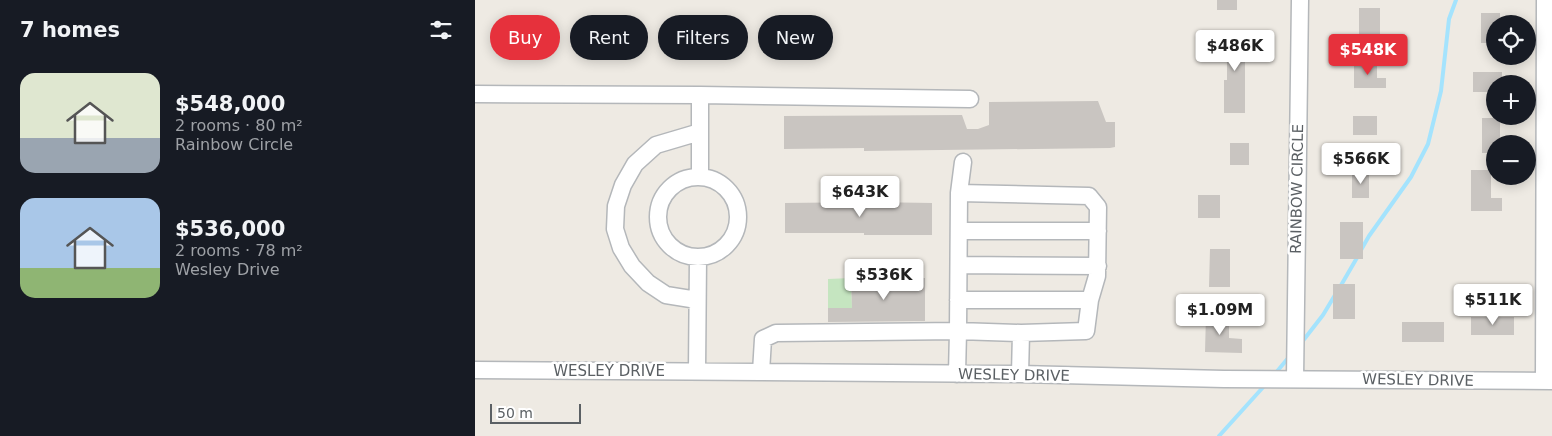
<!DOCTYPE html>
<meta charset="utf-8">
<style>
body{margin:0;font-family:"DejaVu Sans",sans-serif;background:#20242c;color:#f1f3f6;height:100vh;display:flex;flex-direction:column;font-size:19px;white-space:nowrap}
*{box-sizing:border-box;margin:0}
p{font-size:16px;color:#9ea1a6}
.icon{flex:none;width:28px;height:28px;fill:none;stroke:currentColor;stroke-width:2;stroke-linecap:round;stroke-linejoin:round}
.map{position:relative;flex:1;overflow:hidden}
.side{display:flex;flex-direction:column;background:#171b24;width:475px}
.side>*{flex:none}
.hud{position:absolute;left:15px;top:15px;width:475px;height:45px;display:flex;gap:10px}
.controls{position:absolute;left:1011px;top:15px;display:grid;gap:10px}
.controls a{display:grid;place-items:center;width:50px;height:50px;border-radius:50%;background:#171b24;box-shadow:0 2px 12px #0003;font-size:25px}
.scale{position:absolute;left:15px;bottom:12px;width:91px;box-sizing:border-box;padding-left:5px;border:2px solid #5b6064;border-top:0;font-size:14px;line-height:18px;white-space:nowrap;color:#5b6064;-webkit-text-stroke:4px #fff;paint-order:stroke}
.price{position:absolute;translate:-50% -42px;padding:0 11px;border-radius:5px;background:#fff;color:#222;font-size:16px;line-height:32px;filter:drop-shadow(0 1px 2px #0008)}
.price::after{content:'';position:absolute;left:50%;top:30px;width:15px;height:11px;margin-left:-8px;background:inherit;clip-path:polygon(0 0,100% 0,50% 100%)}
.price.current{background:#e6313c;color:#fff}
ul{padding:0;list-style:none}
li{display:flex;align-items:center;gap:15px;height:125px;padding:0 20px}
li span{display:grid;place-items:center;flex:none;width:140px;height:100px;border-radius:15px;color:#555}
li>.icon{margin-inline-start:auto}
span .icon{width:60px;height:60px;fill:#fffc;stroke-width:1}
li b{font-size:21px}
h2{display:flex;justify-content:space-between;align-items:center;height:60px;padding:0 20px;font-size:21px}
.chip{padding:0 18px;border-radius:22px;background:#171b24;box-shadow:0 2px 12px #0003;font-size:18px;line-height:45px}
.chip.current{background:#e6313c;color:#fff}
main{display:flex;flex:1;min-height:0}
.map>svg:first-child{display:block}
.green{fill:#c5e5c0}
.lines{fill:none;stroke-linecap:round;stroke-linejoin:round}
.stream{stroke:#a4e3fd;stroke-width:4}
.building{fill:#c9c5c1}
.minor-casing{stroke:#b4b7ba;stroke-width:19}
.minor{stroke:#fff;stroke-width:16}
.labels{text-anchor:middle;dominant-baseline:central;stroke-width:5;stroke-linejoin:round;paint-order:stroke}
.street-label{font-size:15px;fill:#5b6064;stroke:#fff}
</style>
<main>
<section class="side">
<h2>7 homes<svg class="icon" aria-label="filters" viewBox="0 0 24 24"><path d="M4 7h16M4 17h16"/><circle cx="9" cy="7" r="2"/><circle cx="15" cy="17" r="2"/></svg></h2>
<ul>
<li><span style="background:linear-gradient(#dfe7d0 65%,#9aa5b1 0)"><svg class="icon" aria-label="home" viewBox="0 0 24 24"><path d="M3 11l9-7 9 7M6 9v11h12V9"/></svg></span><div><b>$548,000</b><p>2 rooms · 80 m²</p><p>Rainbow Circle</p></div></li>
<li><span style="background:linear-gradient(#a9c7e8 70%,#8fb573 0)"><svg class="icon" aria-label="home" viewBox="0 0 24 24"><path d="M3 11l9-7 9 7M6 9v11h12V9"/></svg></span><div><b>$536,000</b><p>2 rooms · 78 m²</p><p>Wesley Drive</p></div></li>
</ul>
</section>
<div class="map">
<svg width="1077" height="436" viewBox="0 0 1077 436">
<rect width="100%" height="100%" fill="#eeeae3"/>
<path class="green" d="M 376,278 L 377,308 L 353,308 L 353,279 Z"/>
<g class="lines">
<path class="stream" d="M 886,250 L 894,236 L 936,177 L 953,144 L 966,91 L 974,19 L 981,0
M 865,287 L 883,256
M 827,342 L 848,315 L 860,295
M 799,375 L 814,357
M 744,436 L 791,384"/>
</g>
<path class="building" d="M 742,0 L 762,0 L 762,10 L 742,10 Z
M 884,8 L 905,8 L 905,38 L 884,38 Z
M 1006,13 L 1025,13 L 1025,24 L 1020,24 L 1020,43 L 1006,43 Z
M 753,32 L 772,32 L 772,62 L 770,62 L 770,113 L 749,113 L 749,80 L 752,80 L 752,53 L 747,53 L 747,42 L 753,42 Z
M 879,62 L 902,62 L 902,78 L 911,78 L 911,88 L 879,88 Z
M 998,72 L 1027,72 L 1027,84 L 1020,84 L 1020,92 L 998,92 Z
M 623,101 L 631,122 L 640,122 L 640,147 L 635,148 L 389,151 L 389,148 L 309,149 L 309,116 L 487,115 L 492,129 L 503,129 L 514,125 L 514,102 Z
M 878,116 L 902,116 L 902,135 L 878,135 Z
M 1007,118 L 1025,118 L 1025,144 L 1020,144 L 1020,153 L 1007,153 Z
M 755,143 L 774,143 L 774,165 L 755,165 Z
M 996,170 L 1016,170 L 1016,198 L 1027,198 L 1027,211 L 996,211 Z
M 877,172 L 894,172 L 894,198 L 877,198 Z
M 723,195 L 745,195 L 745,218 L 723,218 Z
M 396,202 L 457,203 L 457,235 L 389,235 L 389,233 L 310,233 L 310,203 Z
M 865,222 L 888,222 L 888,259 L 865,259 Z
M 735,249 L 755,249 L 755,287 L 734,287 Z
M 376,278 L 450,278 L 450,321 L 353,322 L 353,308 L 377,308 Z
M 858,284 L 880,284 L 880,319 L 858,319 Z
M 731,315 L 754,316 L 754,338 L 767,339 L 767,353 L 730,352 Z
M 996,317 L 1039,317 L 1039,335 L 996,335 Z
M 927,322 L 969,322 L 969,342 L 927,342 Z"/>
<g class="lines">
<defs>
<path id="minor" d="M 0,94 L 225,95 L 225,176
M 225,95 L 495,99
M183 217a40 40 0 1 1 80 0a40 40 0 1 1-80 0Z
M 484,193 L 614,196 L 623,207 L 622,276 L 615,300 L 611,331 L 546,333
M 484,231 L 623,231
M 484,265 L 623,266
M 222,300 L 191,295 L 173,283 L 157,266 L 146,248 L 140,229 L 141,206 L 148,185 L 160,164 L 181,145 L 225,132
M 483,300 L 615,300
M 0,370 L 286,372 L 545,374 L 749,379 L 1077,381
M 222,371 L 223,258
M 286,372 L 288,339 L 301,333 L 483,331 L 484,193 L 488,162
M 482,374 L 483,331 L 546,333 L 545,374
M 820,379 L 825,0
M 1069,381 L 1070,0"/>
</defs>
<use href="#minor" class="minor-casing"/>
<use href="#minor" class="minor"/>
</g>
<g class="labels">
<g class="street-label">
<text transform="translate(822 189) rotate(-89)">RAINBOW CIRCLE</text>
<text x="134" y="371">WESLEY DRIVE</text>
<text transform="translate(539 375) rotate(1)">WESLEY DRIVE</text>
<text transform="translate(943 380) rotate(1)">WESLEY DRIVE</text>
</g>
</g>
</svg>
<div class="controls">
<a><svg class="icon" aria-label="locate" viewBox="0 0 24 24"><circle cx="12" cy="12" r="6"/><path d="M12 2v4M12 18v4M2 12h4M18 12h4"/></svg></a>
<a>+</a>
<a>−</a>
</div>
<div class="scale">50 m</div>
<b class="price" style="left:760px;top:72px">$486K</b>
<b class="price current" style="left:893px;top:76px">$548K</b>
<b class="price" style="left:886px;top:185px">$566K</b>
<b class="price" style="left:385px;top:218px">$643K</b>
<b class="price" style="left:409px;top:301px">$536K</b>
<b class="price" style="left:1018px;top:326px">$511K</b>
<b class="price" style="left:745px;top:336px">$1.09M</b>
<div class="hud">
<a class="chip current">Buy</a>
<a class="chip">Rent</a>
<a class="chip">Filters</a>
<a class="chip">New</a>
</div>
</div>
</main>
